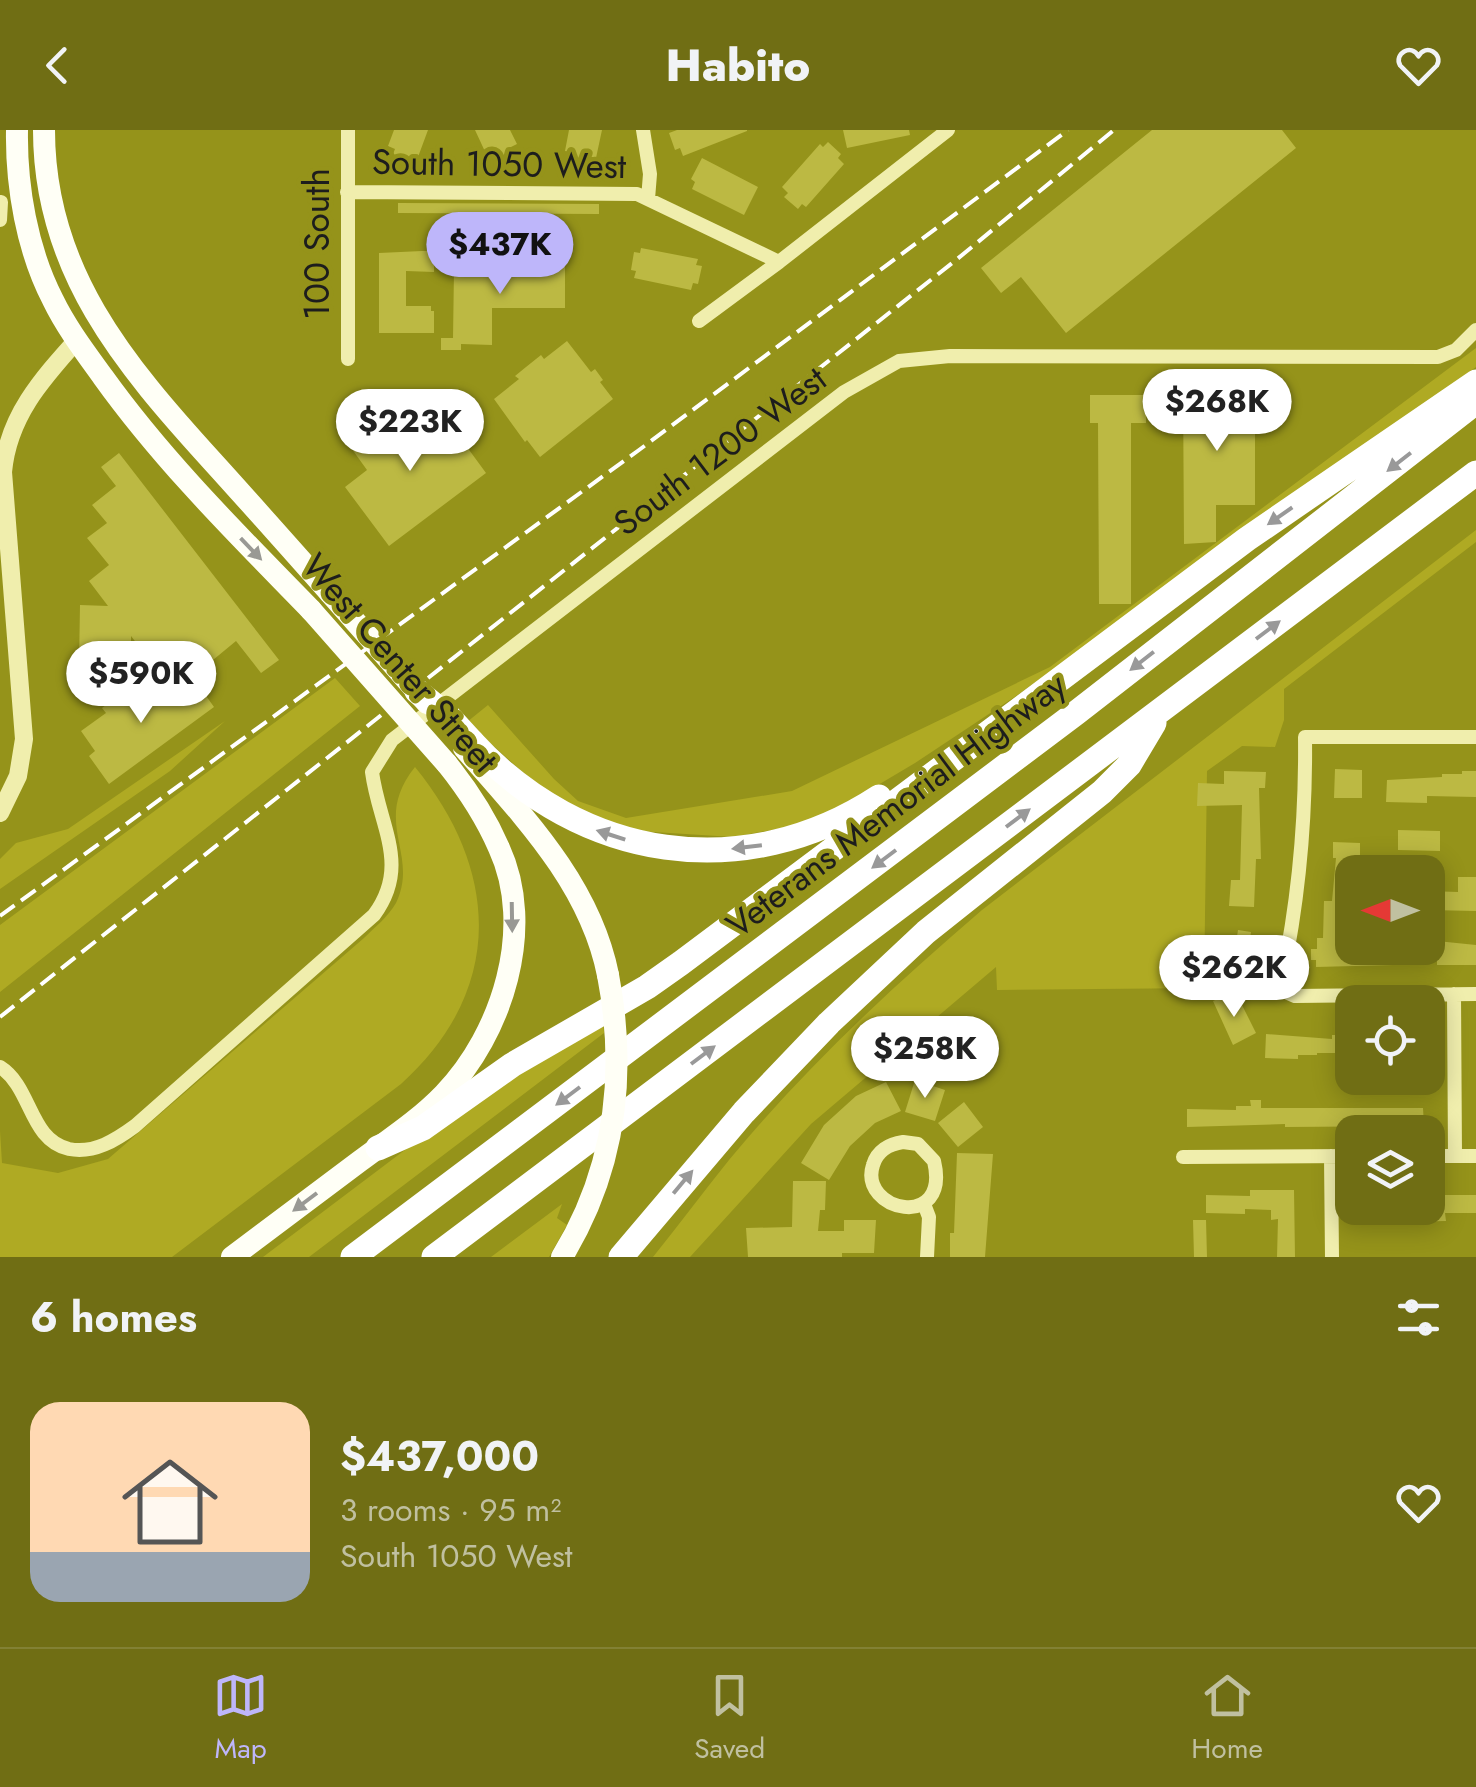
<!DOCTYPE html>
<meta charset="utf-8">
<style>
body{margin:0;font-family:Jost,sans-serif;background:#787622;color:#f1f3f6;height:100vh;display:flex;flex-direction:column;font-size:38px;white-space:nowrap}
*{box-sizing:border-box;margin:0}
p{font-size:32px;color:#c0c0a0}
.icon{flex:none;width:55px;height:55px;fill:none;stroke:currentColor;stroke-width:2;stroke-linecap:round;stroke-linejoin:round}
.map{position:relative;height:1127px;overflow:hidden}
.drawer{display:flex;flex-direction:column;background:#706e14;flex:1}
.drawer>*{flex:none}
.needle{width:65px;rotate:270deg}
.controls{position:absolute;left:1335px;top:725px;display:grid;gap:20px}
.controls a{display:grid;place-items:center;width:110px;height:110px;border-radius:20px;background:#706e14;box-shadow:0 5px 25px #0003;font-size:50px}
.price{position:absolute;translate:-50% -85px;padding:0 22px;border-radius:35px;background:#fff;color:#222;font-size:32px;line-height:65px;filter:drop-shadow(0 2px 5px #0008)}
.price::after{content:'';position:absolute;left:50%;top:60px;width:30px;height:22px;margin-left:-15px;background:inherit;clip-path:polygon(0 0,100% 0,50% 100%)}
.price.active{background:#beb6fa;color:#111}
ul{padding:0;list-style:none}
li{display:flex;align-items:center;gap:30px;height:250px;padding:0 30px}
li span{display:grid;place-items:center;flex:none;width:280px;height:200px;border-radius:30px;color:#555}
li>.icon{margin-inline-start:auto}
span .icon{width:120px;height:120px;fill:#fffc;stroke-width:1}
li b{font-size:42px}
h2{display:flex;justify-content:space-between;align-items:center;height:120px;padding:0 30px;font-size:42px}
header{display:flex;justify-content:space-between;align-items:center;height:130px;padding:0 30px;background:#706e14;font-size:45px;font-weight:800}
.tab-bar{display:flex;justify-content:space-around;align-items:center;height:140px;border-top:2px solid #828134;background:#706e14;font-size:28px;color:#c0c0a0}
.tab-bar a{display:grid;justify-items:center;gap:5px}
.tab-bar .active{color:#beb6fa}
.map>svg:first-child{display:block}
.green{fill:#afaa23}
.building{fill:#bcb943}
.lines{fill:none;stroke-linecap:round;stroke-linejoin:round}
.minor{stroke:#f0eead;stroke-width:14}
.tertiary{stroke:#f0eead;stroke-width:18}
.primary{stroke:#fffff6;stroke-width:22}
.motorway{stroke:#fff;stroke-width:25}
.rail{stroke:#fff;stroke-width:4;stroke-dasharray:18 8;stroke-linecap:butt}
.primary-bridge{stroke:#fffff6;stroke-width:22}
.motorway-bridge{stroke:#fff;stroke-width:25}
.oneway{fill:#999}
.oneway2{fill:#999994}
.labels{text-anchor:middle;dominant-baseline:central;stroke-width:9;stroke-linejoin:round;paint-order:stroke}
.street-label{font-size:35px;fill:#1d1d1d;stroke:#95931a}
</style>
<header><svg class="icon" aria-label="back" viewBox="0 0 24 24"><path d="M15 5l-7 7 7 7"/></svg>Habito<svg class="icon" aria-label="heart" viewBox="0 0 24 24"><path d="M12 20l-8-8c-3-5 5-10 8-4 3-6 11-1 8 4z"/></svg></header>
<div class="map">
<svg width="1476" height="1127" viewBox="0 0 1476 1127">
<rect width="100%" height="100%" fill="#95931a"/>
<path class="green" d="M 1476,218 L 1476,237 L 1016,566 L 915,633 L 841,677 L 799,695 L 733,707 L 638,701 L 612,694 L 546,663 L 467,592 L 488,575 L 554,649 L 578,671 L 626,688 L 792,661 L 1050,537 Z
M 1476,400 L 1476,412 L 1284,559 L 1284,590 L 1275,617 L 1242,616 L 1207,641 L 1204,858 L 997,860 L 996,837 L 811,994 L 690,1127 L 653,1127 C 679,1095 703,1062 729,1030 C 805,938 892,857 982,780 Z
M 335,548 L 360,576 L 0,862 L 0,795 Z
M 225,591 L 170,641 L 0,759 L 0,729 L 16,713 L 68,699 Z
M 415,637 C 500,741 505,860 401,954 L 172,1127 L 0,1127 L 0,1001 L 2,1033 L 58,1043 L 108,1029 L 364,808 C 375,797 388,787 396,773 C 420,723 371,692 415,637 Z
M 603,892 L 604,903 L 309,1127 L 263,1127 L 434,998 Z
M 562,1074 L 557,1088 L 567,1095 L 549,1127 L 491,1127 Z"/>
<path class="building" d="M 394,0 L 428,0 L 418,27 L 412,25 L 410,30 L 393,24 L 395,19 L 388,16 Z
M 475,0 L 510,0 L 517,14 L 511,17 L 513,22 L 497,30 L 494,25 L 488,28 Z
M 569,0 L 602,0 L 596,28 L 588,26 L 587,31 L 570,28 L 571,22 L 565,21 Z
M 677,0 L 747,0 L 747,1 L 683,26 L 680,18 L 675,20 L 669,3 Z
M 843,0 L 909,0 L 910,5 L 847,18 Z
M 1152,0 L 1282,0 L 1296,18 L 1066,203 L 1021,147 L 1001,163 L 981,138 Z
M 828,12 L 841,24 L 838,28 L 844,34 L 806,77 L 802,74 L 798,79 L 784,67 L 788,63 L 782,57 L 820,14 L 823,17 Z
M 702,28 L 758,57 L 744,85 L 692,59 L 695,52 L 691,49 Z
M 398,73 L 599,74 L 599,84 L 398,83 Z
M 641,118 L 698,129 L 696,135 L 702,136 L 698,154 L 693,153 L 691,160 L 634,148 L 636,141 L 631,140 L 634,122 L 640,123 Z
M 422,121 L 434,121 L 434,142 L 406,141 L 406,176 L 431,176 L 431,181 L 434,181 L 434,203 L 379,203 L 379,123 Z
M 466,133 L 565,135 L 565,178 L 492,178 L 492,215 L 461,214 L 461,220 L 441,220 L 441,208 L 453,208 L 454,140 Z
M 567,211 L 591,242 L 595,239 L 603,250 L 600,252 L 613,269 L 540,327 L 527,310 L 525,312 L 494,269 L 519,249 L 515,246 L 526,237 L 541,225 L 544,229 Z
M 1221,252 L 1255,252 L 1255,375 L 1216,375 L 1216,412 L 1184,414 L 1183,256 L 1221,256 Z
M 1090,265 L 1146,265 L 1146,293 L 1131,293 L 1131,474 L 1099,474 L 1098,293 L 1090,293 Z
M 442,283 L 486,343 L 389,416 L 345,357 L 367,340 L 349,315 L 388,286 L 406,310 Z
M 119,323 L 279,530 L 261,543 L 236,511 L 213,530 L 208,523 L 189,538 L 182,529 L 178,533 L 151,532 L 131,506 L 131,532 L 79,534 L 80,475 L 108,476 L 89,451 L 109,435 L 87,408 L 107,393 L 92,375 L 116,356 L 101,337 Z
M 142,548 L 161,573 L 194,549 L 214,577 L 109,654 L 89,626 L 95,621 L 81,601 L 106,583 L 102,578 Z
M 1335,639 L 1362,640 L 1362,668 L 1334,668 Z
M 1224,641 L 1266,642 L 1265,658 L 1259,658 L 1261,729 L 1256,729 L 1254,777 L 1229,776 L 1231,750 L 1240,750 L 1242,675 L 1197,676 L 1198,653 L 1224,654 Z
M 1462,641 L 1476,641 L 1476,667 L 1427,666 L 1427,673 L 1386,672 L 1387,650 L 1442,647 L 1442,644 L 1462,644 Z
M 1398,700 L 1440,701 L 1440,721 L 1398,720 Z
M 1333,712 L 1360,713 L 1360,729 L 1357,729 L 1357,740 L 1352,740 L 1352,788 L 1336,788 L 1336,821 L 1393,818 L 1393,835 L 1316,837 L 1316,830 L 1311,830 L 1311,819 L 1317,819 L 1317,808 L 1323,808 L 1324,771 L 1332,771 L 1336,728 L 1333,728 Z
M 1458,747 L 1476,747 L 1476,781 L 1428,780 L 1428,761 L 1458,762 Z
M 1238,800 L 1251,802 L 1245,845 L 1224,842 L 1231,813 L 1236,813 Z
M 1437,811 L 1476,815 L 1476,835 L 1437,835 Z
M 1228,864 L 1235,878 L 1242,875 L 1256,903 L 1233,915 L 1213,871 Z
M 1266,904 L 1332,909 L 1332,905 L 1352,905 L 1352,923 L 1317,923 L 1317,925 L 1298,925 L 1298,929 L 1265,928 Z
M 915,950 L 945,960 L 935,991 L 905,982 Z
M 886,952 L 901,981 L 875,993 L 850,1016 L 829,1050 L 801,1033 L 824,995 L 856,966 Z
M 1250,970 L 1261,970 L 1261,978 L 1423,978 L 1424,996 L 1285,997 L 1285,994 L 1187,997 L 1187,979 L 1236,980 L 1236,976 L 1251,976 Z
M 964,972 L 983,997 L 958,1017 L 938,993 Z
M 957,1023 L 993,1024 L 985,1127 L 950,1127 L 950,1103 L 954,1103 Z
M 793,1051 L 826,1051 L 825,1080 L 820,1080 L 818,1101 L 844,1101 L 844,1090 L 876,1090 L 874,1123 L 842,1123 L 842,1127 L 748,1127 L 746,1098 L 792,1097 Z
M 1250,1060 L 1294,1060 L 1295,1127 L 1277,1127 L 1278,1089 L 1271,1090 L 1271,1080 L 1245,1079 L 1245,1084 L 1206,1083 L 1206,1065 L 1250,1066 Z
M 1428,1065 L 1476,1065 L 1476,1083 L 1445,1083 L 1446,1091 L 1401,1092 L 1400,1078 L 1428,1078 Z
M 1193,1090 L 1206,1090 L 1207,1127 L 1194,1127 Z"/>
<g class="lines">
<path class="minor" d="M 643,0 L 650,44 L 648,69
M 347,62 L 637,64 L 779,132 L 948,0
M 0,90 L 1,72
M 699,191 L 779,132
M 348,229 L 348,0
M 1476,607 L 1305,607 C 1306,689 1299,768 1282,849 L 1286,862 L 1295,866 L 1476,864
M 1454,864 L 1455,1026
M 0,937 C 32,957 29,1010 69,1019 C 94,1024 116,1010 135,996 L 374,785 C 411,735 379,696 372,642 L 392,610 L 844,262 L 899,231 L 950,226 L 1438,227 L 1456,220 L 1476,200
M 903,1012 L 918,1014 L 934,1031 C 951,1102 858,1081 873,1035 C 877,1021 889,1014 903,1012 Z
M 1331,1026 L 1332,1127
M 1428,1026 L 1476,1026
M 1183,1027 L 1352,1026
M 924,1074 L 929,1087 L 927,1127"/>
<path class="tertiary" d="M 0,683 L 18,646 L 24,609 L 3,342 C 8,287 41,250 77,210"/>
<path class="primary" d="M 17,0 C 16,56 27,120 53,170 C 66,197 85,222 103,247 C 164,332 238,405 311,480
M 44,0 C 44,140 124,234 213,332 C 252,375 291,419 330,463
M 464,618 C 523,686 590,754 608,845
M 232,1127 C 275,1095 317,1063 360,1031 C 388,1010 419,990 444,964 C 502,904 536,798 499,718 C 486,688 467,659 447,634"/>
<path class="motorway" d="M 472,612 C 581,730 743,756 879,667
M 378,1018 L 423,998 L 512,935 L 647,857 L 681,833 L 1247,409 L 1476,252
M 353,1127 L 1076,583 L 1476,272
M 434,1127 L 1476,343
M 621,1127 L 744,982 L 829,893 L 926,802 L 1102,662 L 1129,635 L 1154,593"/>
<path class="rail" d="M 0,786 L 639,320 L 1068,0
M 0,887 L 956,130 L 1114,0"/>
<path class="primary-bridge" d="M 330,463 L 427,573
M 311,480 L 447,634
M 562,1127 C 615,1040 627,944 608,845"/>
<path class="motorway-bridge" d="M 417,561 L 450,588 L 472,612"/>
</g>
<defs><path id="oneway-solid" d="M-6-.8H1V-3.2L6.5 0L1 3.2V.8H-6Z" transform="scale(2.5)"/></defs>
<g class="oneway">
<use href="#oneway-solid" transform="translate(1399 332) rotate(142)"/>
<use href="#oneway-solid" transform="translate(1280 386) rotate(145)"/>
<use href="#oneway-solid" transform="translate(1268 500) rotate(-37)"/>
<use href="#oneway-solid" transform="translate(1142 531) rotate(142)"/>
<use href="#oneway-solid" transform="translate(1018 688) rotate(-37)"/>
<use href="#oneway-solid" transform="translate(611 705) rotate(-162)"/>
<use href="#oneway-solid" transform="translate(747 717) rotate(173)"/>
<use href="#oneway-solid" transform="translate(884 729) rotate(143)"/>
<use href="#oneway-solid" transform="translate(703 925) rotate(-37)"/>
<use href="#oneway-solid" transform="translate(568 966) rotate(143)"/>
<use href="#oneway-solid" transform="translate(683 1052) rotate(-50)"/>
</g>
<g class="oneway2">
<use href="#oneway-solid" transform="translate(251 419) rotate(46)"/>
<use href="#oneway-solid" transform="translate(512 787) rotate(89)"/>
<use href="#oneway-solid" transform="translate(305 1072) rotate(143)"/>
</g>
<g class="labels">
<g class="street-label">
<text transform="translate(499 34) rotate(1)">South 1050 West</text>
<text transform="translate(317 114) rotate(-90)">100 South</text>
<text transform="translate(720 321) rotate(-37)">South 1200 West</text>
<text transform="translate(400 533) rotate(49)">West Center Street</text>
<text transform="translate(896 675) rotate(-37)">Veterans Memorial Highway</text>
</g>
</g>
</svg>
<div class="controls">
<a><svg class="needle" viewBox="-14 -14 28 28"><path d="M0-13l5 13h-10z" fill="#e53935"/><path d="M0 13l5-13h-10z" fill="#c0c0a0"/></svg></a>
<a><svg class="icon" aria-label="locate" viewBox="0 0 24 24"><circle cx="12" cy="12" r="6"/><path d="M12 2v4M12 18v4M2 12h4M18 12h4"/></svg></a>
<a><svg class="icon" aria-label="layers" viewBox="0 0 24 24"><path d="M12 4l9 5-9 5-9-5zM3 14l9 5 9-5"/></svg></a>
</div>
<b class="price active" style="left:500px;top:167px">$437K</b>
<b class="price" style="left:1217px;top:324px">$268K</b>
<b class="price" style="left:410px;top:344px">$223K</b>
<b class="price" style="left:141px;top:596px">$590K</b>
<b class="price" style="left:1234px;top:890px">$262K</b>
<b class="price" style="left:925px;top:971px">$258K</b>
</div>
<section class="drawer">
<h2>6 homes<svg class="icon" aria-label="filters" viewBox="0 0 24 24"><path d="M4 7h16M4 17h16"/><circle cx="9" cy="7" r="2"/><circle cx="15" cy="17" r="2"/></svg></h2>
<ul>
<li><span style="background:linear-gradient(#ffd9b3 75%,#9aa5b1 0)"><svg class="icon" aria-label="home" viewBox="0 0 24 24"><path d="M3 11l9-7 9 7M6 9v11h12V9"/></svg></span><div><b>$437,000</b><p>3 rooms · 95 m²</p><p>South 1050 West</p></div><svg class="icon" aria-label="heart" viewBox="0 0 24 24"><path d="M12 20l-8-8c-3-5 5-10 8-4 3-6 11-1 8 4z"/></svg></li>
</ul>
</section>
<nav class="tab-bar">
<a class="active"><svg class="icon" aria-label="map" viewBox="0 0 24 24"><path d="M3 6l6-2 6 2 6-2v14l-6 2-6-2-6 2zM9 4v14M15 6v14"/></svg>Map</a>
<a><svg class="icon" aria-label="saved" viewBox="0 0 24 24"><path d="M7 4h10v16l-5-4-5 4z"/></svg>Saved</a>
<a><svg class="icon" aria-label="home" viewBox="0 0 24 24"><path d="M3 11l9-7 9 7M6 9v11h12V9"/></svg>Home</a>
</nav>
